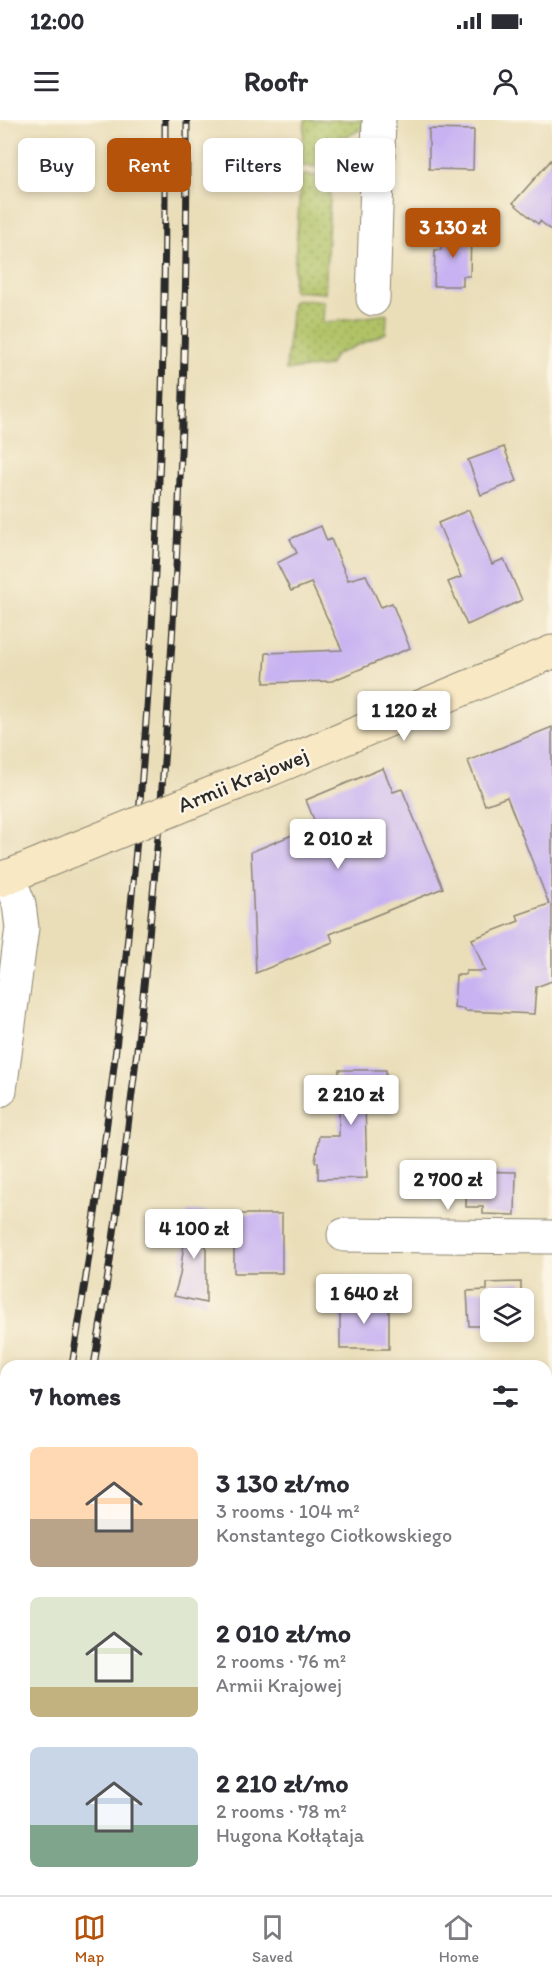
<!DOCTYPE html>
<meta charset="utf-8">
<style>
body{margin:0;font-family:Itim,sans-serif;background:#f2f2f3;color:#2b2b33;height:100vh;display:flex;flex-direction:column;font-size:22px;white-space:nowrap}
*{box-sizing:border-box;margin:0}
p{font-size:20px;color:#7c7c81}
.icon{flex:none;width:33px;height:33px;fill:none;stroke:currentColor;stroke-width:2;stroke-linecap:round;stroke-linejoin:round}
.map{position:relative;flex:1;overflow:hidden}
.side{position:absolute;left:0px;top:1240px;width:552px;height:536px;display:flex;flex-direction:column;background:#fff;border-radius:18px 18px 0 0;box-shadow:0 3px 9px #0003}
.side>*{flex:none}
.hud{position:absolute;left:18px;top:18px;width:516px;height:54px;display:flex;gap:12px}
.buttons{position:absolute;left:480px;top:1168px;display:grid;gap:12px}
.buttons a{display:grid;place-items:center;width:54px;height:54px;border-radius:9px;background:#fff;box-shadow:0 3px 9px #0003;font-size:30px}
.price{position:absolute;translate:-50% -51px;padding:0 14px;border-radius:6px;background:#fff;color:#222;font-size:20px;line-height:39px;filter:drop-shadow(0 2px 3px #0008)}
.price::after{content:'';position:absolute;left:50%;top:36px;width:18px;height:14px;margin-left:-9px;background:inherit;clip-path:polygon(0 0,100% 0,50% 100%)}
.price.current{background:#b45309;color:#fff}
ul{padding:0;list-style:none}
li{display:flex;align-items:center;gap:18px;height:150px;padding:0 30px}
li span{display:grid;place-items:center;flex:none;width:168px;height:120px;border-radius:9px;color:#555}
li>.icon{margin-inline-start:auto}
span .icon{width:72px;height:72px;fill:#fffc;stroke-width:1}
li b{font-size:26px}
h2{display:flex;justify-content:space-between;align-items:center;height:72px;padding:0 30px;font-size:26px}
.pill{padding:0 21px;border-radius:9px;background:#fff;box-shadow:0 3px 9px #0003;font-size:21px;line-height:54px}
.pill.current{background:#b45309;color:#fff}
.status{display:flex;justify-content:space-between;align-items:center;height:42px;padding:0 30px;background:#fff;direction:ltr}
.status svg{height:16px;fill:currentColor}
header{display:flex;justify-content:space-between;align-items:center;height:78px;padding:0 30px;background:#fff;font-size:27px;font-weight:700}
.dock{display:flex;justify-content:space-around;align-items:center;height:84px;border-top:2px solid #e1e1e2;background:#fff;font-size:16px;color:#7c7c81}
.dock a{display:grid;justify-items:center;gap:3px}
.dock .current{color:#b45309}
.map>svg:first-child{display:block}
.grass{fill:url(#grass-dots);stroke:#6e7648;stroke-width:1.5}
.building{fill:#c8b2f2}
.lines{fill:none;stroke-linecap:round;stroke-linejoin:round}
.street-casing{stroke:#8a8472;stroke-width:35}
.secondary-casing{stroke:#8a8472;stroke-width:35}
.street{stroke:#fff;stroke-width:33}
.secondary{stroke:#f8e8c3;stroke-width:33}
.rail-casing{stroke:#2b2b2b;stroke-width:7}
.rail{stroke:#fcf5e5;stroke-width:4.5;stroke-dasharray:14;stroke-linecap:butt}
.secondary-bridge-casing{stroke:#8a8472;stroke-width:35;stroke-linecap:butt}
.secondary-bridge{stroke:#f8e8c3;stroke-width:33}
.labels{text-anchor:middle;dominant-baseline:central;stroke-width:5;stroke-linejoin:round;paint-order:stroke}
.street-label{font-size:22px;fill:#2b2b2b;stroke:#fcf5e5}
</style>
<div class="status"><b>12:00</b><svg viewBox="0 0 49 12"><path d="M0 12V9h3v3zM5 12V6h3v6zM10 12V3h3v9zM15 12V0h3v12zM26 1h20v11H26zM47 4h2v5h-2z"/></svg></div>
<header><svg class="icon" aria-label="menu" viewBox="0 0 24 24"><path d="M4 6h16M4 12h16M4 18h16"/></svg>Roofr<svg class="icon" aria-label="person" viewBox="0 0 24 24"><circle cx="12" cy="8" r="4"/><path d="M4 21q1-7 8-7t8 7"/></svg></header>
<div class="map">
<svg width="552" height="1775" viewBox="0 0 552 1775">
<defs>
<pattern id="grass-dots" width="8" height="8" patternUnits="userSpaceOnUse" patternTransform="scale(1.5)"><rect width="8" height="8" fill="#b0c266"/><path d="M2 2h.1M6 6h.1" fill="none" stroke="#8f9e54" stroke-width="1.8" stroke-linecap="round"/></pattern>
</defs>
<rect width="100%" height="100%" fill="#fcf5e5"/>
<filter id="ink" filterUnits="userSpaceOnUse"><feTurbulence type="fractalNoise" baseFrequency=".0167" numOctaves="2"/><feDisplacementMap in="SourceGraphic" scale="12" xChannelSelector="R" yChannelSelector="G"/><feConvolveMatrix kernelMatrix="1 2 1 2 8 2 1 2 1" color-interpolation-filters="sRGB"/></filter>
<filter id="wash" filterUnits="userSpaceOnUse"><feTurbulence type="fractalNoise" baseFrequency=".008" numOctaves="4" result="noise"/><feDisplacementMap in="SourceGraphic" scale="24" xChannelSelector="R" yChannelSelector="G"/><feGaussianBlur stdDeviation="1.35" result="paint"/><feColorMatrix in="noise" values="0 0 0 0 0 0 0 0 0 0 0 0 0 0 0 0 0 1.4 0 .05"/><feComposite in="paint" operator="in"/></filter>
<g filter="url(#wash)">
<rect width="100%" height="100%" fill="#eadeb9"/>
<path class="grass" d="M 305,0 L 367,0 L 367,3 C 357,14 345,17 332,21 L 330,47 L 301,46 Z
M 304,55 L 331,57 L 325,173 L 294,171 L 293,169 L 301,57 Z
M 296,180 L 324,181 L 323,203 L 387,194 L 386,213 L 335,235 L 329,246 L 286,250 L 292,183 Z"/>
<g id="blocks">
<path class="building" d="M 429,9 L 474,10 L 473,50 L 429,49 Z
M 552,39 L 552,111 L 540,101 L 538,104 L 513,83 Z
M 441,110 L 471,112 L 470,156 L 463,156 L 463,166 L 434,166 L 435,130 L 441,130 Z
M 504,327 L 517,361 L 481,375 L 468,340 Z
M 469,390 L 492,444 L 504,439 L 522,480 L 467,505 L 448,462 L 461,457 L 438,403 Z
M 321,406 L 327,421 L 331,419 L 348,460 L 366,455 L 381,487 L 392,483 L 410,528 L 332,561 L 264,563 L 266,533 L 342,530 L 311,463 L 291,471 L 277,443 L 297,433 L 290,419 Z
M 552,607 L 552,861 L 536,867 L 534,894 L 464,891 L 464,889 L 454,888 L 456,855 L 465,855 L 466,851 L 485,851 L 472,819 L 519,801 L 517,795 L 549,784 L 507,677 L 485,685 L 468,641 Z
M 383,648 L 393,672 L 402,669 L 443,768 L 330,814 L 333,822 L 256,853 L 251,732 L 316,705 L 306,680 Z
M 339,950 L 386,950 L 386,982 L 365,982 L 367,1058 L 318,1059 L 318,1042 L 315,1042 L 319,1016 L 339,1016 Z
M 467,1051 L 516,1052 L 515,1095 L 483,1094 L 483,1087 L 466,1087 Z
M 188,1091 L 206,1092 L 206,1183 L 174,1176 L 180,1155 Z
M 234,1094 L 282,1094 L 282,1153 L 234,1153 Z
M 521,1162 L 521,1179 L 490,1179 L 490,1212 L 499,1212 L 488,1212 L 488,1206 L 469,1206 L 467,1171 L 487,1170 L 487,1163 Z
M 340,1180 L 375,1180 L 375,1182 L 389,1182 L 389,1229 L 340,1229 Z"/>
</g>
</g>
<g filter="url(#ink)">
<use href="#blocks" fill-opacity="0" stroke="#8a8472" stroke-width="1.5"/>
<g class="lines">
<defs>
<path id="street" d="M 373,179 L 379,0
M 0,970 L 22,808 L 19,784 L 8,756
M 344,1115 L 552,1117
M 546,1553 L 552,1553"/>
<path id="secondary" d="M 235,664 L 552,532
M 0,760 L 73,730"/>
</defs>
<use href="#street" class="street-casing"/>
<use href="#secondary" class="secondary-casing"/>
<use href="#street" class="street"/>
<use href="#secondary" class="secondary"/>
<defs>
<path id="rail" d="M 72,1246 C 139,835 167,417 165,0
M 94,1246 C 160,835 187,417 187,0
M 0,1630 L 6,1601
M 0,1732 L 6,1705"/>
</defs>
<use href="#rail" class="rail-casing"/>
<use href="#rail" class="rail"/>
<defs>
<path id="secondary-bridge" d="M 73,730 L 235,664"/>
</defs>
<use href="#secondary-bridge" class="secondary-bridge-casing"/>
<use href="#secondary-bridge" class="secondary-bridge"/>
</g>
</g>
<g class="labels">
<g class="street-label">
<text transform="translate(243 660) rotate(-22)">Armii Krajowej</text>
</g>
</g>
</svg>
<div class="buttons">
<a><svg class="icon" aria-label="layers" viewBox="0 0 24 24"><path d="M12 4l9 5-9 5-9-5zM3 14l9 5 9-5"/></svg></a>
</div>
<b class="price current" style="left:453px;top:139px">3 130 zł</b>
<b class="price" style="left:404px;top:622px">1 120 zł</b>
<b class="price" style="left:338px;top:750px">2 010 zł</b>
<b class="price" style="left:351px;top:1006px">2 210 zł</b>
<b class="price" style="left:448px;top:1091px">2 700 zł</b>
<b class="price" style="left:194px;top:1140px">4 100 zł</b>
<b class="price" style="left:364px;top:1205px">1 640 zł</b>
<div class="hud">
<a class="pill">Buy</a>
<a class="pill current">Rent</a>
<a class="pill">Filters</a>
<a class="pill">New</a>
</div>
<section class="side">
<h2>7 homes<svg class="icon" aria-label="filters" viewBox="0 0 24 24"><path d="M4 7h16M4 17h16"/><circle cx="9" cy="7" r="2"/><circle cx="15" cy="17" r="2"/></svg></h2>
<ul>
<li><span style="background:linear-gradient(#ffd9b3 60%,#b9a48a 0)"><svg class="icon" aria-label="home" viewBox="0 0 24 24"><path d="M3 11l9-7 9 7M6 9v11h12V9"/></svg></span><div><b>3 130 zł/mo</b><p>3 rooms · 104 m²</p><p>Konstantego Ciołkowskiego</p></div></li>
<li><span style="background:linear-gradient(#dfe7d0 75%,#c2b280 0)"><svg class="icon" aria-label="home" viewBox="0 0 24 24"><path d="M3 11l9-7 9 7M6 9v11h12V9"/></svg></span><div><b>2 010 zł/mo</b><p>2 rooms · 76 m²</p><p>Armii Krajowej</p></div></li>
<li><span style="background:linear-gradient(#c9d6e8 65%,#7fa58c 0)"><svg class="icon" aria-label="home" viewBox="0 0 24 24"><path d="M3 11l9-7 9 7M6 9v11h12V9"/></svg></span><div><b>2 210 zł/mo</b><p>2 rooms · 78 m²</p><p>Hugona Kołłątaja</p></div></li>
</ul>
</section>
</div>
<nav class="dock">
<a class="current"><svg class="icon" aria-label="map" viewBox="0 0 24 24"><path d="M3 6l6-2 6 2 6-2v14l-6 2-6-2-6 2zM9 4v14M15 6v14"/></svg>Map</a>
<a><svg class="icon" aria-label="saved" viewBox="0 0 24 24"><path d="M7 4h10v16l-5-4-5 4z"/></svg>Saved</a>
<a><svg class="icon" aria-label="home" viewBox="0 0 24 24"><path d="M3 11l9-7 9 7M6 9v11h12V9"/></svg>Home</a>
</nav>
